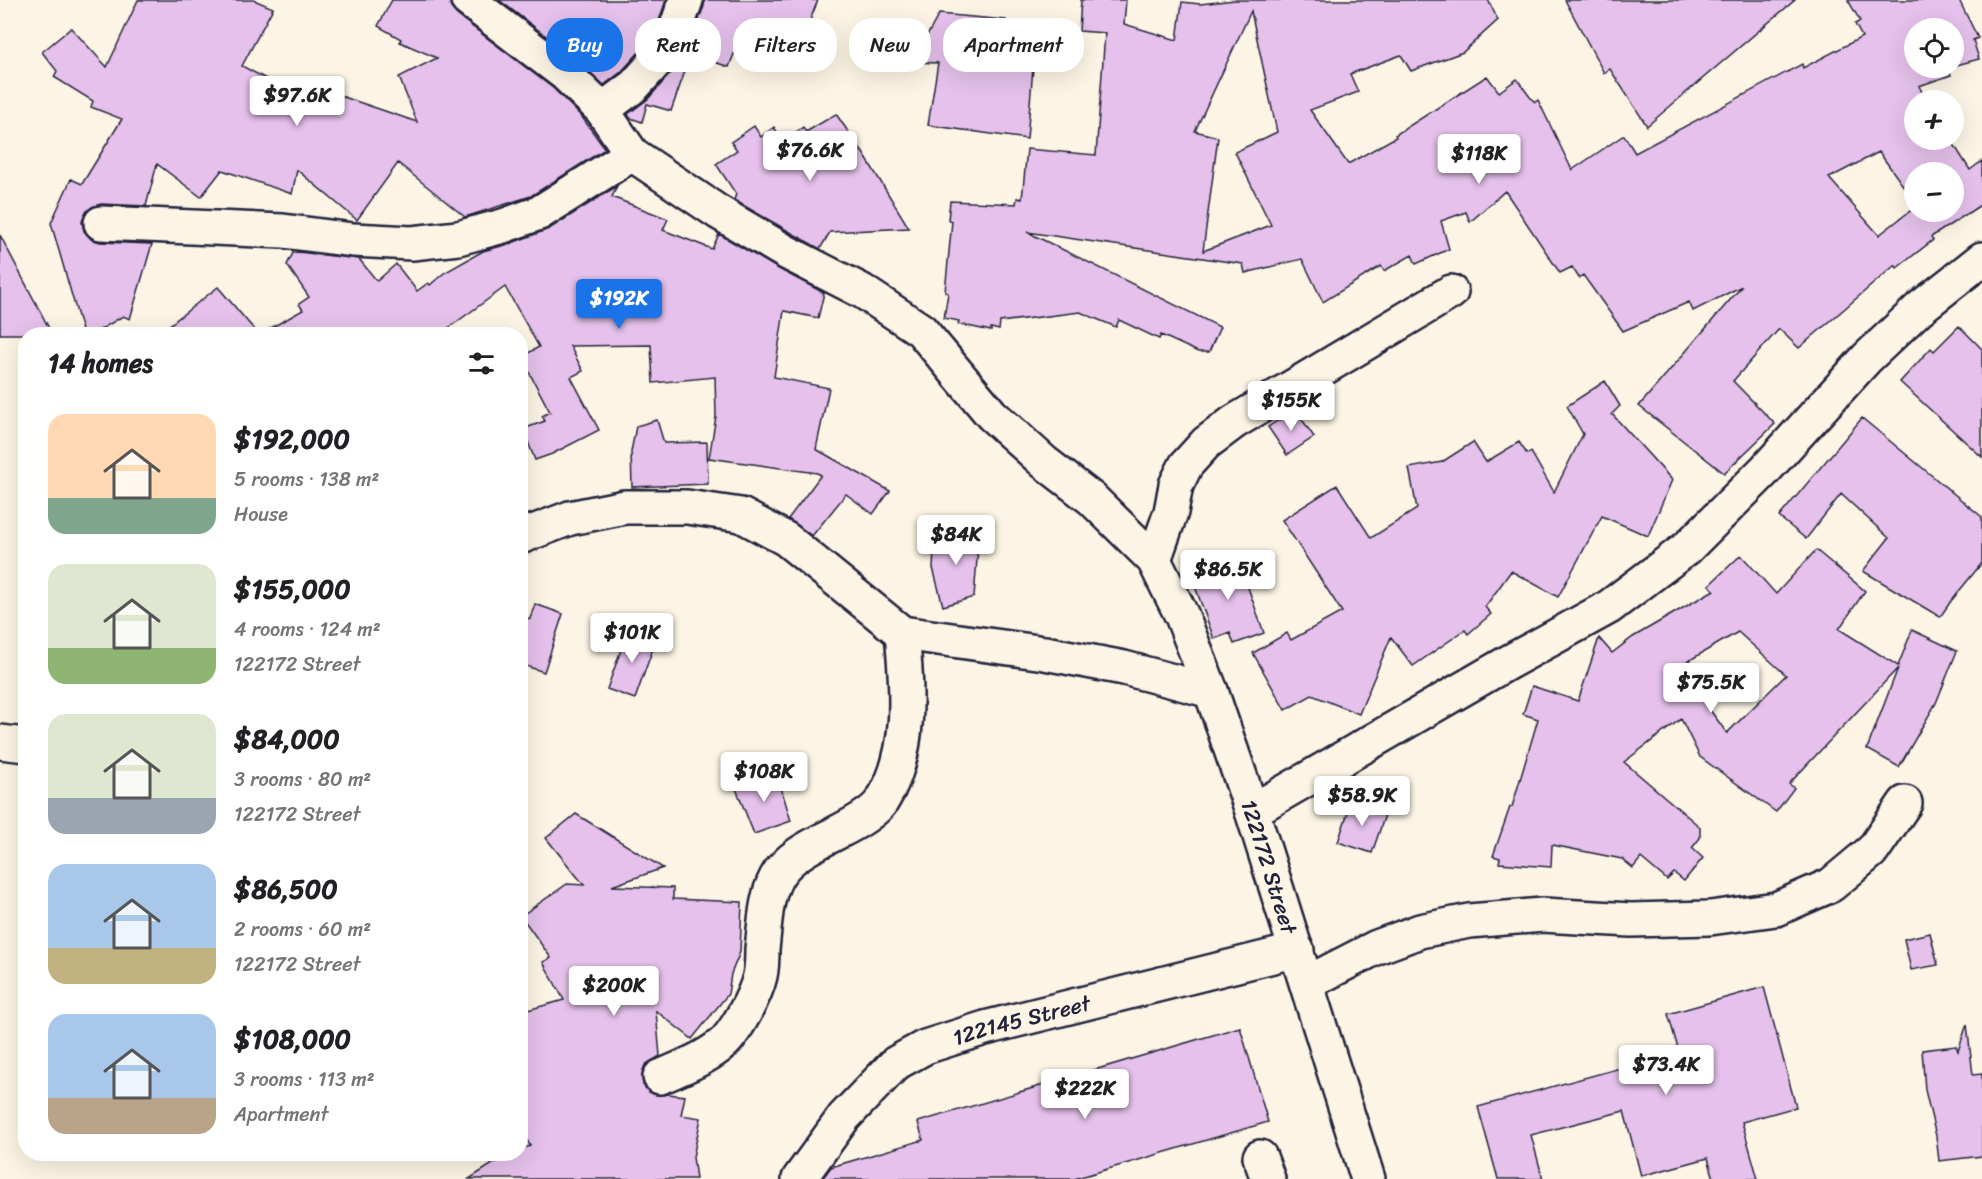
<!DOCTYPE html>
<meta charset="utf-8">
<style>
body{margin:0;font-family:Sriracha,sans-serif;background:#f2f2f2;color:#202124;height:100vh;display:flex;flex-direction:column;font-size:22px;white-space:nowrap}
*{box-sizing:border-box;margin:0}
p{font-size:20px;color:#757577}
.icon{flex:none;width:33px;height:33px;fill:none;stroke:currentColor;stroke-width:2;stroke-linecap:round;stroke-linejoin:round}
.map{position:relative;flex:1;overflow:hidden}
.side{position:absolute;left:18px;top:327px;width:510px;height:834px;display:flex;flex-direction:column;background:#fff;border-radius:24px;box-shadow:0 6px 24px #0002}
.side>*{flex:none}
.banner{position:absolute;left:546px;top:18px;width:570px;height:54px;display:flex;gap:12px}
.buttons{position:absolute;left:1904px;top:18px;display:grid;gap:12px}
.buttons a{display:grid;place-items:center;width:60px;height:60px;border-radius:50%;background:#fff;box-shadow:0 6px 24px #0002;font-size:30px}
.price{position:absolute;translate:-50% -51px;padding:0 14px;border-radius:6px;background:#fff;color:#222;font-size:20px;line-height:39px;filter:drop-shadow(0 2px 3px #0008)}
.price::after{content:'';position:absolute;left:50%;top:36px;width:18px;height:14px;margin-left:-9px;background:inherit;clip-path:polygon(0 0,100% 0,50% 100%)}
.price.on{background:#1a73e8;color:#fff}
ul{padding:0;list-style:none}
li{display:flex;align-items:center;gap:18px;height:150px;padding:0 30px}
li span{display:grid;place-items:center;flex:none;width:168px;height:120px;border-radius:18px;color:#555}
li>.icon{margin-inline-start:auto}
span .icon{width:72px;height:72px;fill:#fffc;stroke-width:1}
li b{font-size:26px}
h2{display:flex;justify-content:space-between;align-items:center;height:72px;padding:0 30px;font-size:26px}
.chip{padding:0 21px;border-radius:24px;background:#fff;box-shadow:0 6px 24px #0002;font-size:21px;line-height:54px}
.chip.on{background:#1a73e8;color:#fff}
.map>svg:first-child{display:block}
.building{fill:#e5c1eb;stroke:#22223b;stroke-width:1.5;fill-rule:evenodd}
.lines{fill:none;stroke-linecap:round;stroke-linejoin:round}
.minor-casing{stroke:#22223b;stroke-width:38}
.minor{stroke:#fcf5e5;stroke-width:33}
.labels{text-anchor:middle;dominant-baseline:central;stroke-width:6;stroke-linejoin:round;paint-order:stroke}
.street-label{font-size:22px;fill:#22223b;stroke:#fcf5e5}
</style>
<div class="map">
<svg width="1982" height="1179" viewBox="0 0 1982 1179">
<rect width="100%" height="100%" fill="#fcf5e5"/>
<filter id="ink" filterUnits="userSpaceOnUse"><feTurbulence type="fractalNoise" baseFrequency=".0167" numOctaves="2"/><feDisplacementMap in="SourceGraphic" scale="12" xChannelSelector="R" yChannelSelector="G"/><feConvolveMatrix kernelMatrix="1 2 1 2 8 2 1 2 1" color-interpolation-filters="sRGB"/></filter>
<g filter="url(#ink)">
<path class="building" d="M 138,0 L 254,0 L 273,8 L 242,66 L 301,98 L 313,80 L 335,94 L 417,122 L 399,77 L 437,58 L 400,42 L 401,39 L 378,26 L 392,0 L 450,0 L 451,8 L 457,15 L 553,88 L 582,117 L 605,149 L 531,196 L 465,217 L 398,163 L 357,220 L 297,170 L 292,194 L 222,170 L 201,197 L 157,164 L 146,206 L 101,204 L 92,207 L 85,213 L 82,222 L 84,231 L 91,239 L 100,242 L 152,244 L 130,319 L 123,316 L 93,334 L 83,334 L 51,223 L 71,179 L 82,184 L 122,119 L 91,107 L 93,101 L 54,77 L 57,71 L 42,52 L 71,28 L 107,67 Z
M 499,0 L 666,0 L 654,36 L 621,72 L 604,85 L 576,59 Z
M 704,0 L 818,0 L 798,51 L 807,67 L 761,52 L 760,60 L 734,54 L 729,67 L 691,54 L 671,111 L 647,104 L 642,122 L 630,118 L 628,114 L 648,99 L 684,58 L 704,6 Z
M 1081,0 L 1126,0 L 1124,24 L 1177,40 L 1182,2 L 1200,4 L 1235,0 L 1488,0 L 1498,20 L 1463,52 L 1411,71 L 1401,55 L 1350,74 L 1358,92 L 1310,110 L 1348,164 L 1396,137 L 1395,135 L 1487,76 L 1499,92 L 1517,79 L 1530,97 L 1535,102 L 1538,100 L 1572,170 L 1624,135 L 1635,153 L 1802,64 L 1803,68 L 1862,37 L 1855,24 L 1860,21 L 1848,0 L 1959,0 L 1978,38 L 1973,40 L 1979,59 L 1953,66 L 1953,28 L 1914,28 L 1914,68 L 1948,68 L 1951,75 L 1919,86 L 1926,100 L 1914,100 L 1914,140 L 1944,140 L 1948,147 L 1953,143 L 1970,170 L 1982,161 L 1982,204 L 1931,237 L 1933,240 L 1897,268 L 1895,265 L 1799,348 L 1779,329 L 1733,381 L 1775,424 L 1724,473 L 1639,406 L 1742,286 L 1693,311 L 1689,302 L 1623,331 L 1583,275 L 1579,278 L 1572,267 L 1560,273 L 1505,191 L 1470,222 L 1466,212 L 1441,221 L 1449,249 L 1416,264 L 1412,255 L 1384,271 L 1381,266 L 1323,302 L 1302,259 L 1245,273 L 1243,264 L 1027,232 L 1220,327 L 1209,352 L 1198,352 L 1161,335 L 1159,339 L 1119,320 L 1116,327 L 1080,312 L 1000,322 L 999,330 L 991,328 L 991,331 L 958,324 L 959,321 L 944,318 L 948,293 L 945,292 L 952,221 L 948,220 L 950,201 L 1016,204 L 1017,198 L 1022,199 L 1027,149 L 1096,155 L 1105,33 L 1079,31 ZM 1251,11 L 1277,132 L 1235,152 L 1271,225 L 1203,251 L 1218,137 L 1195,131 ZM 1879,152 L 1914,201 L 1914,172 L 1953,172 L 1953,212 L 1914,212 L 1914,208 L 1879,235 L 1829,178 Z
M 1565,0 L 1795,0 L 1647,126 L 1610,69 L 1604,73 Z
M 939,14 L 1006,20 L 1005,30 L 1036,32 L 1027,139 L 928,125 L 938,63 L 913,62 Z
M 836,114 L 865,156 L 909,228 L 830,232 L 820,249 L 734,200 L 736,194 L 716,164 L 737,150 L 731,142 L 754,126 L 761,137 L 774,127 L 783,142 L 803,127 L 806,132 Z
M 617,186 L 612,197 L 668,219 L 663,230 L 712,249 L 719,234 L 777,268 L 824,293 L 818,318 L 784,311 L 774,377 L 829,388 L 816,449 L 890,491 L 873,514 L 846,494 L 812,536 L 788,519 L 821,475 L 817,473 L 709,458 L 716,416 L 715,377 L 653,383 L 651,345 L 570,346 L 583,371 L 571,377 L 599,430 L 552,454 L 535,460 L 523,429 L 545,421 L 542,416 L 550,412 L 521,357 L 539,347 L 505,287 L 440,334 L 260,334 L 303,310 L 299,304 L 309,297 L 287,265 L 293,253 L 298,252 L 359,259 L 377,281 L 396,264 L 417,291 L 428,283 L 430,285 L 444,273 L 483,251 L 509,244 L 549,229 Z
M 0,235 L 52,334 L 0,334 Z
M 218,287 L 258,334 L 158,334 L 200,301 Z
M 1959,326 L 1982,349 L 1982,457 L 1900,382 L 1931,348 L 1934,351 Z
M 1605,381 L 1620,406 L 1612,414 L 1672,480 L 1648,536 L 1602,516 L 1558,597 L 1511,571 L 1485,607 L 1491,614 L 1468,634 L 1465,630 L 1413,666 L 1391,637 L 1359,714 L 1312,695 L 1285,710 L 1253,653 L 1287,633 L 1291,640 L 1342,612 L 1282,520 L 1337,485 L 1371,538 L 1417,509 L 1409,468 L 1442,462 L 1473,442 L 1486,462 L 1519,442 L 1527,454 L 1531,452 L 1554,492 L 1583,434 L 1567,406 Z
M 1295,409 L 1314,437 L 1287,455 L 1268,427 Z
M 1862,418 L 1982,517 L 1982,563 L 1951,601 L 1940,617 L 1863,571 L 1889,538 L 1841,494 L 1806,539 L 1779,517 Z
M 657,420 L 664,443 L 707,442 L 708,484 L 632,487 L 631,452 L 636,426 Z
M 935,532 L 979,534 L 974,597 L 943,606 L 933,568 Z
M 1816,550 L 1865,591 L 1839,629 L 1898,666 L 1912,630 L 1957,651 L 1936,703 L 1899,767 L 1867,749 L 1898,668 L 1789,784 L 1794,788 L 1776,812 L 1700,757 L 1681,719 L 1624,762 L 1700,827 L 1700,838 L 1692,848 L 1703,858 L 1684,881 L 1674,873 L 1667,880 L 1641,858 L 1633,868 L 1622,859 L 1552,845 L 1551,867 L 1499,863 L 1500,858 L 1493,856 L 1510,807 L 1512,807 L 1538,719 L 1523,714 L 1532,686 L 1578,701 L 1599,638 L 1612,653 L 1633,637 L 1714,590 L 1709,585 L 1741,555 L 1776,594 ZM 1738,632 L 1786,675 L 1727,733 L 1678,667 Z
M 1237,556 L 1264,633 L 1234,644 L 1230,633 L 1214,639 L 1192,578 L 1211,566 Z
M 535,604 L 563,614 L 544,672 L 520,664 L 520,616 L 530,619 Z
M 628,630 L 656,640 L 635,699 L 607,689 Z
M 776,771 L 791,821 L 754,834 L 735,786 Z
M 1352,800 L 1386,812 L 1372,853 L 1338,842 Z
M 576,814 L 663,868 L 612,886 L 673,888 L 673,899 L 742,902 L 740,952 L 731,974 L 728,994 L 692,1039 L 656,1011 L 660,1056 L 645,1065 L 642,1074 L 643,1085 L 649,1092 L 657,1095 L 668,1094 L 685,1096 L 681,1115 L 701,1118 L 693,1157 L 696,1179 L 469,1179 L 499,1160 L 497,1157 L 508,1154 L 520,1154 L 520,1149 L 530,1146 L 520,1126 L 520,1012 L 564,1000 L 543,962 L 551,958 L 521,916 L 567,884 L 584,885 L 546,838 Z
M 1930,933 L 1938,965 L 1911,970 L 1904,939 Z
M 1764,987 L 1796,1107 L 1742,1122 L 1758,1179 L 1714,1179 L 1708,1158 L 1641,1176 L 1624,1111 L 1531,1135 L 1543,1179 L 1498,1179 L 1478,1107 L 1679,1052 L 1668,1014 Z
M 1967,1024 L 1973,1075 L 1982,1074 L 1982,1156 L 1939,1161 L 1936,1136 L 1925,1090 L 1922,1050 L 1956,1046 L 1958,1051 Z
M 1240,1027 L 1268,1122 L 1074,1179 L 822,1179 L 831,1167 L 923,1140 L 918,1122 Z"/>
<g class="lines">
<defs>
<g id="minor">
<path id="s1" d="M 468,0 L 565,74 L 602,110 L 632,154 L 718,212 L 786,252 L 862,291 L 921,330 L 992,415 L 1044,462 L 1092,499 L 1154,560 L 1182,616 L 1211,691 L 1252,811 L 1368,1179"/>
<path d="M 602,110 L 634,86 L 670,46 L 686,0"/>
<path d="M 101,223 L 283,231 L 353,240 L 412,243 L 458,238 L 503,226 L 539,213 L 632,154"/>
<path d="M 520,537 L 570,518 L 625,507 L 687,507 L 741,515 L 786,539 L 902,633 L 1045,653 L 1124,668 L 1211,691"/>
<path d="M 1154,560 L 1171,512 L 1176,485 L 1186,465 L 1206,443 L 1234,422 L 1451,292"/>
<path d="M 0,742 L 26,745"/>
<path d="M 1252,811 L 1509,662 L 1609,607 L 1687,548 L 1764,471 L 1867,358 L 1920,308 L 1982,259"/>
<path d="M 1307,983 L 1377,947 L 1420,931 L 1469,921 L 1543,915 L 1631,920 L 1710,918 L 1776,909 L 1831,885 L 1873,850 L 1905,803"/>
<path d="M 660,1077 C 681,1068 702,1060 720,1046 C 735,1035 756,994 760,976 C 762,967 762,957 762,949 C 765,925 765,899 776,878 C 787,856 817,843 838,832 C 850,826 874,813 882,801 C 913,752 907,687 902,633"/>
<path d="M 1260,1157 L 1268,1179"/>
<path id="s2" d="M 799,1179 L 844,1117 L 896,1063 L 925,1047 L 985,1028 L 1297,950"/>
</g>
</defs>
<use href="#minor" class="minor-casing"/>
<use href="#minor" class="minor"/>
</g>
</g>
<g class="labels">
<g class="street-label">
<text stroke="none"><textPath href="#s1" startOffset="1222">122172 Street</textPath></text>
<text stroke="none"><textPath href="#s2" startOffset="285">122145 Street</textPath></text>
</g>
</g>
</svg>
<div class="buttons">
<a><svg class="icon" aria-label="locate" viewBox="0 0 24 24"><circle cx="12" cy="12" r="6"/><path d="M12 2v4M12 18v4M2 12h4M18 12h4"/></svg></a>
<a>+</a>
<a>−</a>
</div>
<b class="price" style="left:297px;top:127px">$97.6K</b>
<b class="price" style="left:810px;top:182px">$76.6K</b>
<b class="price" style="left:1479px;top:185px">$118K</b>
<b class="price on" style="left:619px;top:330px">$192K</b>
<b class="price" style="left:1291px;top:432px">$155K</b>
<b class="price" style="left:956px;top:566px">$84K</b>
<b class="price" style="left:1228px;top:601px">$86.5K</b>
<b class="price" style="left:632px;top:664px">$101K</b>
<b class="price" style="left:1711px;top:714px">$75.5K</b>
<b class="price" style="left:764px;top:803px">$108K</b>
<b class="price" style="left:1362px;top:827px">$58.9K</b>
<b class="price" style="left:614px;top:1017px">$200K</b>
<b class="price" style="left:1666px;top:1096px">$73.4K</b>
<b class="price" style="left:1085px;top:1120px">$222K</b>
<div class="banner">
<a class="chip on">Buy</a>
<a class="chip">Rent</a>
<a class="chip">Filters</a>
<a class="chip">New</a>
<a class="chip">Apartment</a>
</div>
<section class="side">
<h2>14 homes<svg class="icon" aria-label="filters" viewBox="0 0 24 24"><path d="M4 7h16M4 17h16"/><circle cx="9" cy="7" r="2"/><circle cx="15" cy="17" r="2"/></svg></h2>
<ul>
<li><span style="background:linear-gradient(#ffd9b3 70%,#7fa58c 0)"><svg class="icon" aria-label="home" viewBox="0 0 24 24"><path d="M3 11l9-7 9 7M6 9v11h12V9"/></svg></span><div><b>$192,000</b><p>5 rooms · 138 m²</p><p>House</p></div></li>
<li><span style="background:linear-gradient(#dfe7d0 70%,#8fb573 0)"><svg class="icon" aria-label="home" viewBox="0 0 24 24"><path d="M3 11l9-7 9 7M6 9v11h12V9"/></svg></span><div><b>$155,000</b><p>4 rooms · 124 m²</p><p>122172 Street</p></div></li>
<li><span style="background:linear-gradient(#dfe7d0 70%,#9aa5b1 0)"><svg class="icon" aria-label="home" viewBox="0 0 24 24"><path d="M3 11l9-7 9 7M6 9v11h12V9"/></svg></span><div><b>$84,000</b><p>3 rooms · 80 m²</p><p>122172 Street</p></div></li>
<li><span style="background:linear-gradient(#a9c7e8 70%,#c2b280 0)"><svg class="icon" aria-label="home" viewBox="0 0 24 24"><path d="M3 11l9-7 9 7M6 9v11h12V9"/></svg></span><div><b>$86,500</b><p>2 rooms · 60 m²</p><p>122172 Street</p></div></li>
<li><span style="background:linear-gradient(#a9c7e8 70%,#b9a48a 0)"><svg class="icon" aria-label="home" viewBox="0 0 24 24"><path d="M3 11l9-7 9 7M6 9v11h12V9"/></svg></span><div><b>$108,000</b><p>3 rooms · 113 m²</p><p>Apartment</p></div></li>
</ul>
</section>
</div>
